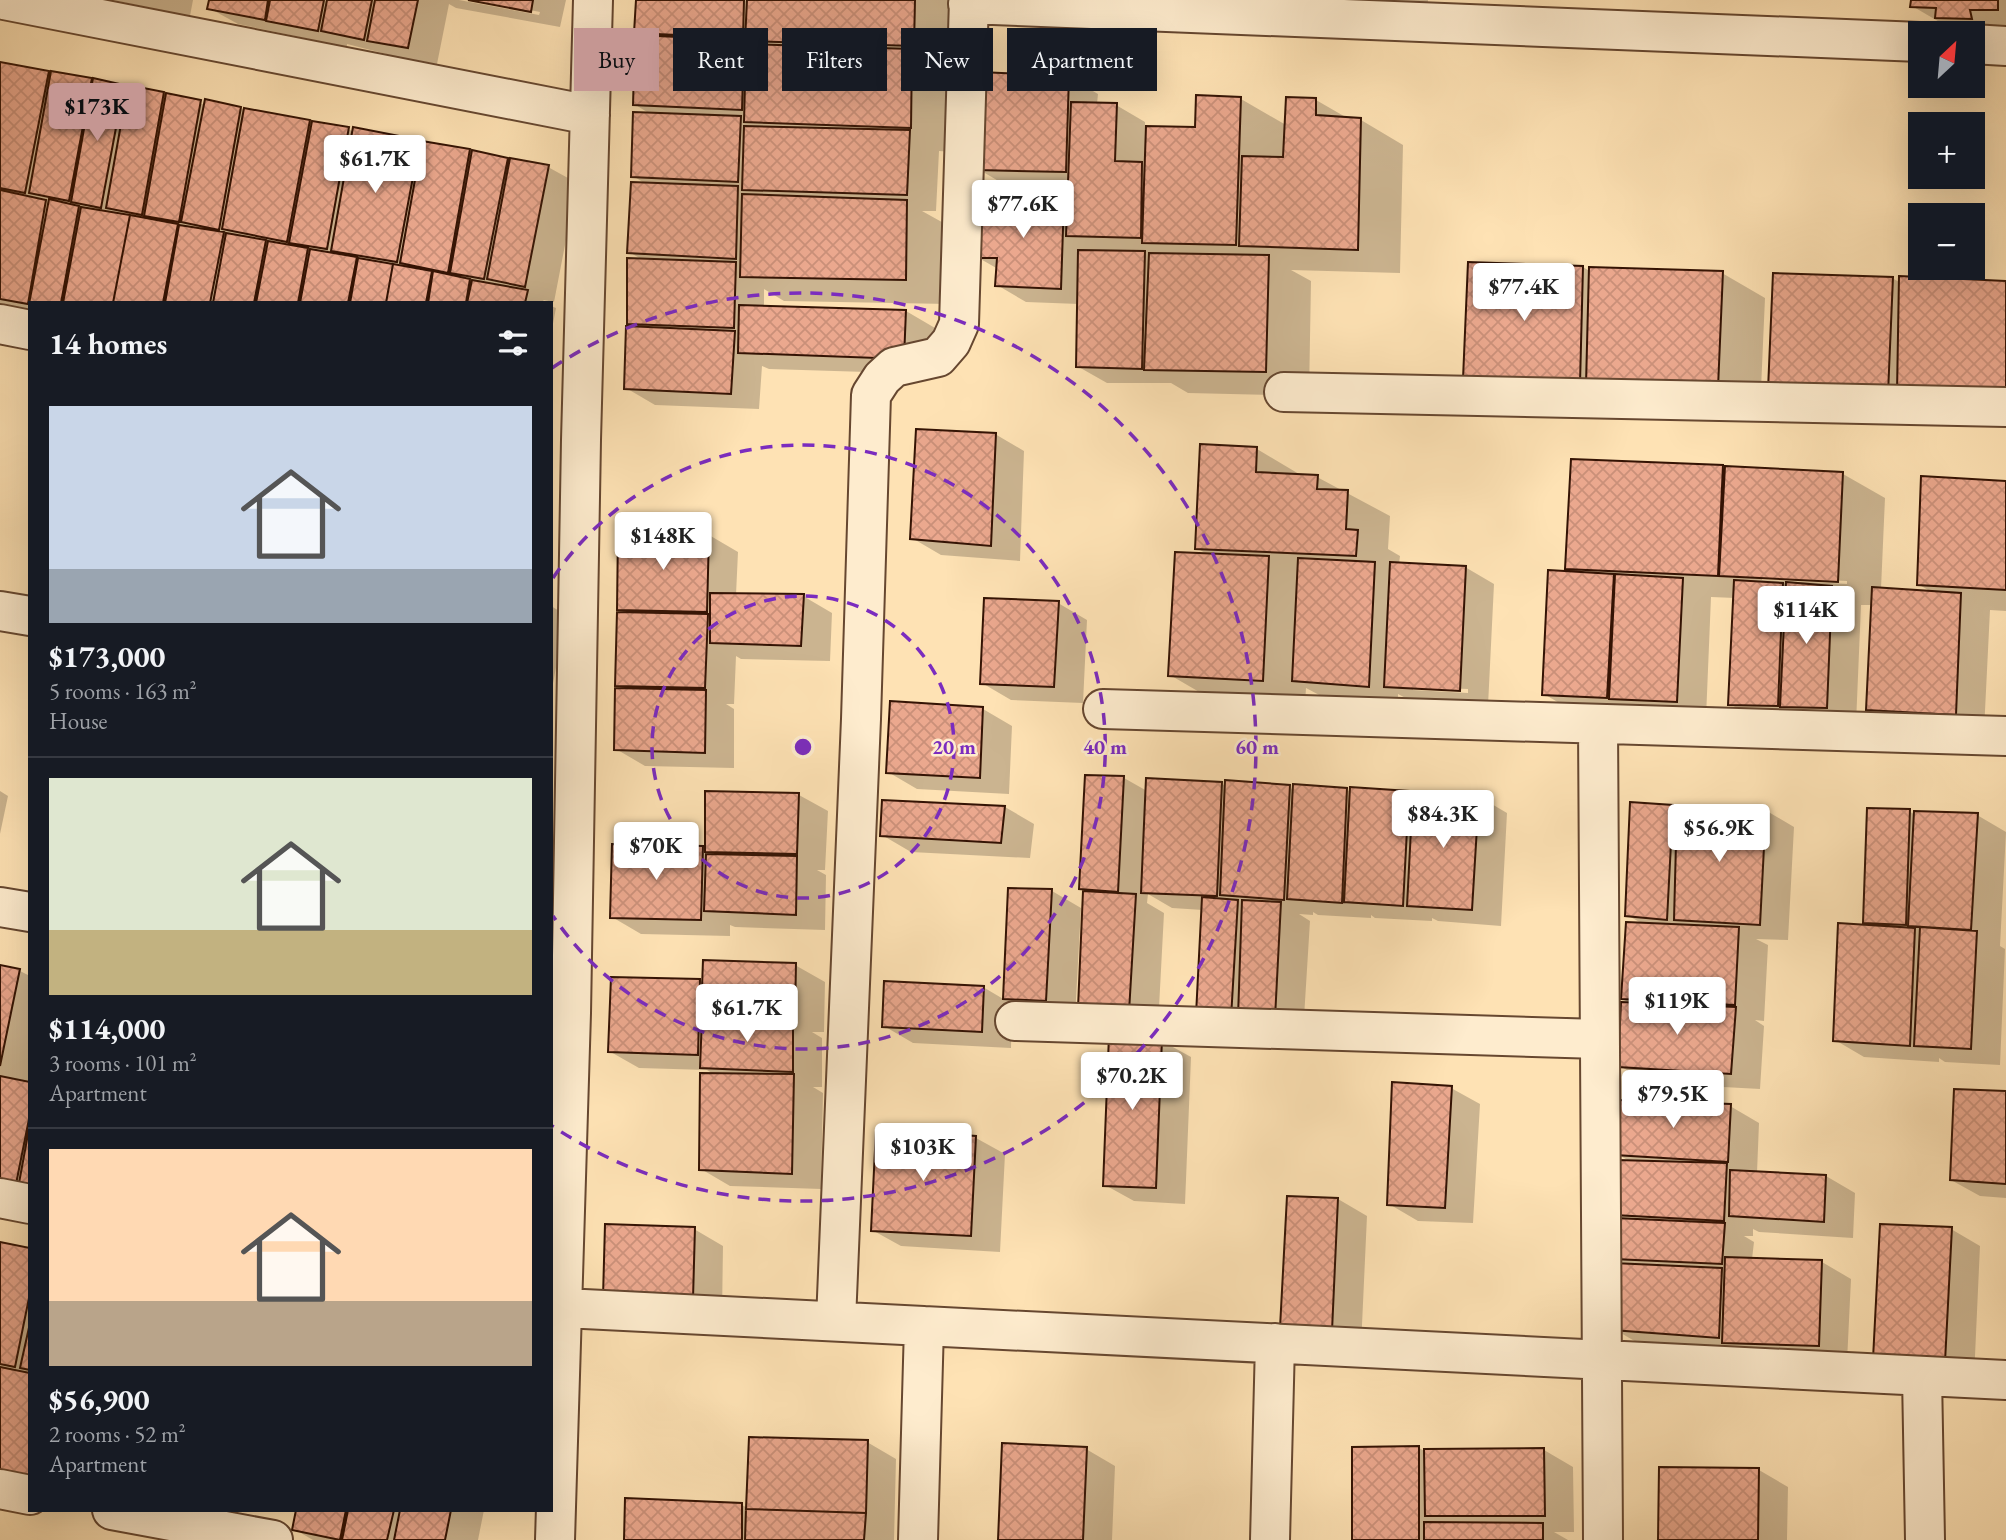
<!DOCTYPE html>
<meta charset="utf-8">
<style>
body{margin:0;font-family:"EB Garamond",serif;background:#242831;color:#f1f3f6;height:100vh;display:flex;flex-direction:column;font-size:26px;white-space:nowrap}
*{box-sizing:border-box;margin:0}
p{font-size:23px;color:#9ea1a6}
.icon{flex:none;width:38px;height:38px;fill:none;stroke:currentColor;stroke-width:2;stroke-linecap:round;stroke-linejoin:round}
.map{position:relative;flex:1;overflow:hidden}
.sheet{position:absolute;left:28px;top:301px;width:525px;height:1211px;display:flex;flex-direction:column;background:#171b24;border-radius:0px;box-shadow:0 7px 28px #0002}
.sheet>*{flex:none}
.banner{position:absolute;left:574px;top:28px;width:665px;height:63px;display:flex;gap:14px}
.needle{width:46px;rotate:26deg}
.fabs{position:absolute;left:1908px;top:21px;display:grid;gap:14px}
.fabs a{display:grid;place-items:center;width:77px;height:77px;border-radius:0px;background:#171b24;box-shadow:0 7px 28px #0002;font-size:35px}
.price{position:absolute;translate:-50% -60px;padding:0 16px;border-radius:7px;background:#fff;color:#222;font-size:23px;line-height:46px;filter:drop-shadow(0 2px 4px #0008)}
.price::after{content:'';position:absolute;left:50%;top:42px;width:21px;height:16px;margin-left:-10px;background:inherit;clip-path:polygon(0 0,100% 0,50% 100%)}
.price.selected{background:#c59692;color:#111}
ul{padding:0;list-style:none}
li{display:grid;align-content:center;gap:14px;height:371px;padding:0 21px}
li+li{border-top:2px solid #363941}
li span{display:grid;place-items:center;height:217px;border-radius:0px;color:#555}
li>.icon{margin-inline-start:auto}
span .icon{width:126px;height:126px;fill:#fffc;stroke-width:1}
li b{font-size:30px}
h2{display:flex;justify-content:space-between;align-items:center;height:84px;padding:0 21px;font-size:30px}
.pill{padding:0 24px;border-radius:0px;background:#171b24;box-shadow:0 7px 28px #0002;font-size:24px;line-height:63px}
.pill.selected{background:#c59692;color:#111}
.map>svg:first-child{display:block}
.shadow{fill:#0003;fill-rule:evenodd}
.building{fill:url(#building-cross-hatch);stroke:#341304;stroke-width:2}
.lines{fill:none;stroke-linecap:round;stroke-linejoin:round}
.minor-casing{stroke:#664730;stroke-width:42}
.minor{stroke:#feecce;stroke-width:38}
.ring{fill:none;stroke:#7b2cbf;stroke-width:3.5;stroke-dasharray:12 9}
.centre{fill:#7b2cbf;stroke:#feecce;stroke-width:3.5}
.ring-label{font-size:21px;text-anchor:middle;font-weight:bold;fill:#7b2cbf;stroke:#feecce;stroke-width:5;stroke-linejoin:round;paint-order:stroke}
</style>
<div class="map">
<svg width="2006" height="1540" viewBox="0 0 2006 1540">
<defs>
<pattern id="building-cross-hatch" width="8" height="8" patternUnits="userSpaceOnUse" patternTransform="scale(1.75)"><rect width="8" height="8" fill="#eba88e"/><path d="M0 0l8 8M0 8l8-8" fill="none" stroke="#ca9079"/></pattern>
</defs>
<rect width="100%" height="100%" fill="#fee2b4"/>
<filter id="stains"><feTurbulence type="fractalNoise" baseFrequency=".00286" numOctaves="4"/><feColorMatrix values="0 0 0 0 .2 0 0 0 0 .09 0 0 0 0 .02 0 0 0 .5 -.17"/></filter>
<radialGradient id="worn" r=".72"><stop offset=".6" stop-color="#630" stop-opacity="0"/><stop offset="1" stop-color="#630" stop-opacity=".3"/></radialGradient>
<path class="shadow" d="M 112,0 L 193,0 L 190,16 Z
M 210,0 L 459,0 L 539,15 L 540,12 L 478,0 L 566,0 L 560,27 L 456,8 L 449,4 L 437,64 L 398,57 L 347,44 L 347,47 L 238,24 L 209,8 Z
M 638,0 L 957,0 L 956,69 L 942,69 L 954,76 L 953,152 L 939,151 L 936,211 L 922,211 L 949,226 L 948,304 L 784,301 L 764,289 L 764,308 L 906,311 L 935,328 L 932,374 L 769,369 L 762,366 L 759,409 L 655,405 L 626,388 L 637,328 L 628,323 L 643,260 L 629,252 L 646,184 L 633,176 L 652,115 L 634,104 L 645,38 L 636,32 Z
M 1211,0 L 1428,0 L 1427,24 Z
M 1912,0 L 2006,0 L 2006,42 L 1955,31 L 1912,6 Z
M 0,64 L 52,75 L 91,79 L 129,90 L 163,94 L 206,105 L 241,108 L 246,111 L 348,129 L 354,132 L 419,141 L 548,167 L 577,183 L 554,302 L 543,300 L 546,303 L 30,303 L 30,314 L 0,309 Z
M 1069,77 L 1098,94 L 1097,104 L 1116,105 L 1145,122 L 1145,128 L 1197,129 L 1241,99 L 1286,125 L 1316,100 L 1349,119 L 1361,120 L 1403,145 L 1400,273 L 1291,270 L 1311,281 L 1309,396 L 1188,393 L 1171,383 L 1107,383 L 1077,366 L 1079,304 L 1026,302 L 997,285 L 998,269 L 977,257 L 1063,201 L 1069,204 L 1070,187 L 1007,186 L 978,169 Z
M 1583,267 L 1591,272 L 1722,273 L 1765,298 L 1760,412 L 1507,402 Z
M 1892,278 L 1901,283 L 2006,282 L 2006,420 L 1813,413 Z
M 551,306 L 556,308 L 551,334 Z
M 995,434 L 1024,451 L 1020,561 L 941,555 L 912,538 Z
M 1257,449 L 1299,474 L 1299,476 L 1317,477 L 1390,516 L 1388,549 L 1400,556 L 1399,564 L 1465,567 L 1494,584 L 1488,706 L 1415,703 L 1398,694 L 1398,702 L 1323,697 L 1306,688 L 1305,704 L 1213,700 L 1170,675 L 1208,555 L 1197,548 ZM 1413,687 L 1468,689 L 1468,693 L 1413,690 Z
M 1722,467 L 1726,469 L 1843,474 L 1885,498 L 1881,589 L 1933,593 L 1918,584 L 2006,483 L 2006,611 L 1990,610 L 1984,731 L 1897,726 L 1868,709 L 1873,605 L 1861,605 L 1856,724 L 1759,721 L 1730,704 L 1735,598 L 1711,597 L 1706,718 L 1573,711 L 1544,694 L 1577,574 L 1567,568 ZM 1762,577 L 1847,581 L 1847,584 L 1762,580 Z
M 620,533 L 709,535 L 738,552 L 736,595 L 803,596 L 832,613 L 830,661 L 741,659 L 736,656 L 734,704 L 726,704 L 734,709 L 734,768 L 645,766 L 616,749 L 625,690 L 617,685 L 627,614 L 619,609 Z
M 1058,603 L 1087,620 L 1083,703 L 1011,700 L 982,683 Z
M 551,606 L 566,615 L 551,694 Z
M 983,709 L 1012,726 L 1009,794 L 917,789 L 888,772 Z
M 1124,778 L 1147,791 L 1148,780 L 1222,784 L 1226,786 L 1409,793 L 1415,796 L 1478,796 L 1507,813 L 1501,926 L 1438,921 L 1432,918 L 1432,921 L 1375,918 L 1371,915 L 1371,918 L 1318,915 L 1313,912 L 1313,915 L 1299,914 L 1310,921 L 1303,1034 L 1227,1031 L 1203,910 L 1172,908 L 1148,894 L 1147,903 L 1164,913 L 1158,1027 L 1080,1007 L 1085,891 L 1081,888 Z
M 0,791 L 8,796 L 0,834 Z
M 799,795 L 828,811 L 825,870 L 817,870 L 826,875 L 825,930 L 735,927 L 730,925 L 730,936 L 641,934 L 612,917 L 614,845 L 703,848 L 707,850 Z
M 1005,807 L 1034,824 L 1030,858 L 911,852 L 882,835 Z
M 1673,807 L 1679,810 L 1765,810 L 1794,827 L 1788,940 L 1756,939 L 1768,945 L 1764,1021 L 1755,1020 L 1764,1026 L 1760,1089 L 1649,1083 L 1620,1066 L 1632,1004 L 1622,999 L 1643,924 L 1627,915 Z
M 1909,811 L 1915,815 L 1977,815 L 2006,832 L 2000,946 L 2005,949 L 2000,1065 L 1945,1062 L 1939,1058 L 1939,1062 L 1864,1057 L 1835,1040 L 1874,927 L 1865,922 Z
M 1010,890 L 1052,891 L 1081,908 L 1075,1017 L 1034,1015 L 1012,1002 L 1011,1048 L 913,1043 L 884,1026 L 983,987 L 1005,1000 Z
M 795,965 L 825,982 L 824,1032 L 812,1032 L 822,1038 L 822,1087 L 813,1087 L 823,1093 L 821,1189 L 730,1186 L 701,1169 L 715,1075 L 707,1070 L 639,1068 L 609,1051 L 699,980 L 704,983 Z
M 0,967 L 20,971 L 30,976 L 30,1197 L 0,1190 Z
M 1162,1041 L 1191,1057 L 1185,1204 L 1134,1201 L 1105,1185 Z
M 1451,1088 L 1480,1104 L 1473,1223 L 1418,1221 L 1389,1204 Z
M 2006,1092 L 2006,1198 L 1980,1196 L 1951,1180 Z
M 1730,1106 L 1759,1123 L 1757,1173 L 1826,1176 L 1855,1193 L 1853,1238 L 1759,1232 L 1753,1229 L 1753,1236 L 1744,1236 L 1754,1242 L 1752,1259 L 1822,1262 L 1851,1279 L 1847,1362 L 1643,1346 L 1614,1329 L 1627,1265 L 1615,1258 L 1626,1220 L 1616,1214 L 1631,1162 L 1617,1154 Z
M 976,1138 L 1005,1154 L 1000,1252 L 901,1246 L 872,1230 Z
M 1338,1199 L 1367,1216 L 1361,1347 L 1281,1327 Z
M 694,1229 L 723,1246 L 722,1315 L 605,1296 Z
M 1951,1229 L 1980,1246 L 1974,1378 L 1875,1358 Z
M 0,1243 L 30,1249 L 30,1498 L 0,1490 Z
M 867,1442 L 896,1459 L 894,1540 L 625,1540 L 742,1505 L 749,1509 Z
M 1419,1448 L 1426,1452 L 1544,1450 L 1573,1467 L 1574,1532 L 1554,1532 L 1568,1540 L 1354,1540 Z
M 1086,1449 L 1115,1466 L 1112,1540 L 1000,1540 Z
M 1759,1470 L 1788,1487 L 1787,1540 L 1660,1540 Z
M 298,1510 L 484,1510 L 478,1540 L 313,1540 L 294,1529 Z"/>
<path class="building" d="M 209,0 L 268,0 L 265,20 L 207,9 Z
M 270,0 L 324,0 L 318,31 L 266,21 Z
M 327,0 L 372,0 L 364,40 L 321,31 Z
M 375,0 L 418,0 L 408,48 L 367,41 Z
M 468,0 L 533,0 L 531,12 Z
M 636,0 L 744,0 L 743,38 L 634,33 Z
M 747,0 L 915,0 L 914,46 L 745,41 Z
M 1911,0 L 1998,0 L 1998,10 L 1970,10 L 1972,19 L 1935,18 L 1936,8 L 1910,7 Z
M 635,35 L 744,40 L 742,110 L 633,105 Z
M 746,44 L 912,49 L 911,128 L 744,122 Z
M 0,62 L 49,71 L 25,193 L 0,188 Z
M 51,71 L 92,78 L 69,201 L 29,193 Z
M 980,72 L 1069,76 L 1066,172 L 977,170 Z
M 93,78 L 124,85 L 101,208 L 71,202 Z
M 128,85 L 164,92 L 142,215 L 106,208 Z
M 166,93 L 201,100 L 179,222 L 144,216 Z
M 1196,95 L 1241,97 L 1236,245 L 1142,243 L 1146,126 L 1195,127 Z
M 1286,97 L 1316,98 L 1316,115 L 1361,118 L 1358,250 L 1239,246 L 1242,156 L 1283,157 Z
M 205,99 L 241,107 L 219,230 L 181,222 Z
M 1071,102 L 1117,103 L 1115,161 L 1142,162 L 1141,238 L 1066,236 Z
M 244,108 L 310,120 L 287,242 L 222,229 Z
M 633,112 L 741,116 L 738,182 L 631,177 Z
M 312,121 L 349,127 L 327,249 L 289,243 Z
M 744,126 L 910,130 L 907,195 L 742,190 Z
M 353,127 L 420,140 L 397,262 L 331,251 Z
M 422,141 L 470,149 L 448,273 L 400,263 Z
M 472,150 L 508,158 L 484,279 L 450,273 Z
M 510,158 L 549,165 L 525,287 L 487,279 Z
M 631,182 L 738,186 L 736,259 L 627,253 Z
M 0,190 L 46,200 L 28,304 L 0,299 Z
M 742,194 L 907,200 L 906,280 L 740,277 Z
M 979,197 L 1064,199 L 1061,289 L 995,286 L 997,258 L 976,258 Z
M 49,199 L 79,206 L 61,303 L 30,303 L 30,305 L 29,304 Z
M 81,207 L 130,215 L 113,303 L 63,303 Z
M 130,215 L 178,224 L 163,303 L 113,303 Z
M 179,225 L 224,232 L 210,303 L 165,303 Z
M 226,233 L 266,240 L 254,303 L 213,303 Z
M 268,241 L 308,248 L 298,303 L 256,303 Z
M 310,249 L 357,257 L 348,303 L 300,303 Z
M 1078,250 L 1145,251 L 1142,369 L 1076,367 Z
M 1149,253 L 1269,255 L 1266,372 L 1144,370 Z
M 358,258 L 393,264 L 386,303 L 350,303 Z
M 627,258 L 736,262 L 734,328 L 627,324 Z
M 1468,262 L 1583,266 L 1580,384 L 1463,379 Z
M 393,264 L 432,271 L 426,303 L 386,303 Z
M 1589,267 L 1723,271 L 1718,388 L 1586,385 Z
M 433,271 L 470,279 L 466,303 L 428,303 Z
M 1773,273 L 1893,277 L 1888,394 L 1768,390 Z
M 1899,276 L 2006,281 L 2006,399 L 1897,393 Z
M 472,280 L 528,290 L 525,303 L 467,303 Z
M 739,305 L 906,310 L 904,359 L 738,353 Z
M 626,326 L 735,331 L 731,394 L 624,389 Z
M 916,429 L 996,433 L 991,546 L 910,539 Z
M 1200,444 L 1257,447 L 1256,472 L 1318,475 L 1317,489 L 1348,490 L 1346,529 L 1358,530 L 1356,556 L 1195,549 Z
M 1571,459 L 1723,465 L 1718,576 L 1565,569 Z
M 1725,466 L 1843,472 L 1838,582 L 1719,576 Z
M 1921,476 L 2006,481 L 2006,590 L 1917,585 Z
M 618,531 L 709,534 L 707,612 L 617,610 Z
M 1175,552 L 1269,556 L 1263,681 L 1168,676 Z
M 1298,558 L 1375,562 L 1369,687 L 1292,681 Z
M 1390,562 L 1466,566 L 1460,691 L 1384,687 Z
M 1548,570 L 1614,574 L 1607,698 L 1542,695 Z
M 1615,574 L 1683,578 L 1677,702 L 1609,699 Z
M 1734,580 L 1783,583 L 1778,706 L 1728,705 Z
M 1786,582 L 1832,586 L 1827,708 L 1780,707 Z
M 1872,587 L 1961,593 L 1956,715 L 1866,710 Z
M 710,593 L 804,594 L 801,646 L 710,643 Z
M 984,598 L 1059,601 L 1054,687 L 980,684 Z
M 617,612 L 708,614 L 705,688 L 615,686 Z
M 615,688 L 706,690 L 705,753 L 614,750 Z
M 890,701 L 983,707 L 980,778 L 886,773 Z
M 1085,775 L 1124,776 L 1118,892 L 1079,889 Z
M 1146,778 L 1222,782 L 1217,896 L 1141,893 Z
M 1225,780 L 1290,785 L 1284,900 L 1220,895 Z
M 1293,784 L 1347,788 L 1342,903 L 1287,899 Z
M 1350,787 L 1409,791 L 1403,906 L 1344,902 Z
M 705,791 L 799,793 L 797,854 L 705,852 Z
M 1413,791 L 1479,794 L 1472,910 L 1407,906 Z
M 882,800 L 1005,806 L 1001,843 L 880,836 Z
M 1630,802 L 1673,805 L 1667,920 L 1625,916 Z
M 1677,805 L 1766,808 L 1760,925 L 1674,920 Z
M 1867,808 L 1910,809 L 1906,925 L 1863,923 Z
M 1914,811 L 1978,813 L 1971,930 L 1908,926 Z
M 612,844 L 703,846 L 701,920 L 610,918 Z
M 706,854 L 797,856 L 796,915 L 704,911 Z
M 1008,888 L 1052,889 L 1046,1001 L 1003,999 Z
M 1083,891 L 1136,894 L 1129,1012 L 1078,1008 Z
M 1202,897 L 1238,900 L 1231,1018 L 1196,1015 Z
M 1242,900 L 1281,902 L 1275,1018 L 1238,1017 Z
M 1626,922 L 1739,927 L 1735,1005 L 1621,999 Z
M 1838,923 L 1915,928 L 1910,1046 L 1833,1041 Z
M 1920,927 L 1977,931 L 1971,1049 L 1914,1046 Z
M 703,960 L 796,963 L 795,1017 L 701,1015 Z
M 0,965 L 20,969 L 0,1066 Z
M 611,977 L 700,979 L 698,1055 L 608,1052 Z
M 884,981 L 984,986 L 982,1032 L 882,1027 Z
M 1621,1002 L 1736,1007 L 1731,1074 L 1618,1067 Z
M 702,1017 L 793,1020 L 793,1072 L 700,1068 Z
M 1109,1035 L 1162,1039 L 1156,1188 L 1103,1186 Z
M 700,1073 L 794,1074 L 792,1174 L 699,1170 Z
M 0,1076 L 30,1082 L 30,1114 L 16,1184 L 0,1181 Z
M 1392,1082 L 1452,1086 L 1445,1208 L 1387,1205 Z
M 1954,1089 L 2006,1091 L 2006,1184 L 1950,1180 Z
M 1617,1100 L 1731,1104 L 1728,1162 L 1615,1155 Z
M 30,1123 L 30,1185 L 19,1183 Z
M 876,1129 L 976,1136 L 971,1236 L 871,1231 Z
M 1617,1160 L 1727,1163 L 1724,1221 L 1614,1215 Z
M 1730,1170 L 1826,1175 L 1824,1222 L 1729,1216 Z
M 1287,1196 L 1338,1198 L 1332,1331 L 1280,1328 Z
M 1615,1218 L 1725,1223 L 1722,1264 L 1614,1259 Z
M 605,1224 L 695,1227 L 693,1299 L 603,1297 Z
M 1880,1224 L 1952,1227 L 1945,1362 L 1873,1359 Z
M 0,1242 L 30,1248 L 30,1293 L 15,1367 L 0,1364 Z
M 1725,1257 L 1822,1260 L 1819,1346 L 1722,1343 Z
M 1613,1263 L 1722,1268 L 1719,1338 L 1612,1330 Z
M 30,1323 L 30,1370 L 20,1368 Z
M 0,1367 L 30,1373 L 30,1488 L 0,1482 Z
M 749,1437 L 868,1440 L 866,1513 L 746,1509 Z
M 1002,1443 L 1087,1447 L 1083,1540 L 998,1540 Z
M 1419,1446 L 1419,1540 L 1352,1540 L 1352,1447 Z
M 1544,1448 L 1545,1516 L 1425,1516 L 1424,1449 Z
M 1659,1467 L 1759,1468 L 1758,1540 L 1658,1540 Z
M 625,1498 L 742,1503 L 742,1540 L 624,1540 Z
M 746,1509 L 866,1513 L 864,1540 L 745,1540 Z
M 296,1510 L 346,1510 L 340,1540 L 292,1530 Z
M 348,1510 L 394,1510 L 387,1540 L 342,1540 Z
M 400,1510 L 451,1510 L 445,1540 L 394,1540 Z
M 1424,1522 L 1543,1523 L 1543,1540 L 1424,1540 Z"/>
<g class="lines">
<defs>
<path id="minor" d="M 4,0 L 590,115
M 968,4 L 1920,42
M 1972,44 L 2006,46
M 0,324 L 30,330
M 1284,392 L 2006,407
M 0,611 L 30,616
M 1103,709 L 2006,736
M 1598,724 L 1603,1540
M 0,907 L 30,912
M 1015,1021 L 1599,1039
M 0,1198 L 30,1204
M 551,1305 L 564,1308 L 2006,1380
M 836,1321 L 861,719 L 871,395 L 882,378 L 894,367 L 938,357 L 951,342 L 959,324 L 969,0
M 1922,1376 L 1925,1540
M 0,1489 L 30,1495
M 112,1510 L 273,1540
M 555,1540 L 571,1013 L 581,440 L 593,0
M 918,1540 L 924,1326
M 1270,1540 L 1275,1343"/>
</defs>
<use href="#minor" class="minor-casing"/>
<use href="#minor" class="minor"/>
</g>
<g class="ring">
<circle cx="803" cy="747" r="151"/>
<path d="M553 578A302 302 0 1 1 553 916"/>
<path d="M552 368A454 454 0 1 1 552 1126"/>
</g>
<circle cx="803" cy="747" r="10" class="centre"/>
<g class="ring-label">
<text x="954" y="754">20 m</text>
<text x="1105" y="754">40 m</text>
<text x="1257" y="754">60 m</text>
</g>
<rect width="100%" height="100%" filter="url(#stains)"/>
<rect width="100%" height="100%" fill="url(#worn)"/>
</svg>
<div class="fabs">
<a><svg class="needle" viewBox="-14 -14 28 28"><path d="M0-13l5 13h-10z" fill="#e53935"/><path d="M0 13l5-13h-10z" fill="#9ea1a6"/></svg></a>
<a>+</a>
<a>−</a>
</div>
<b class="price selected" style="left:97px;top:143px">$173K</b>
<b class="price" style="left:375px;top:195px">$61.7K</b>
<b class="price" style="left:1023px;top:240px">$77.6K</b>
<b class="price" style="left:1524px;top:323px">$77.4K</b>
<b class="price" style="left:663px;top:572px">$148K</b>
<b class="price" style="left:1806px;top:646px">$114K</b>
<b class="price" style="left:1443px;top:850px">$84.3K</b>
<b class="price" style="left:1719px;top:864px">$56.9K</b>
<b class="price" style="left:656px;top:882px">$70K</b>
<b class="price" style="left:1677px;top:1037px">$119K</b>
<b class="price" style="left:747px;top:1044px">$61.7K</b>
<b class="price" style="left:1132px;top:1112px">$70.2K</b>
<b class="price" style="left:1673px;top:1130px">$79.5K</b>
<b class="price" style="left:923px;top:1183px">$103K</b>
<div class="banner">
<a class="pill selected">Buy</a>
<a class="pill">Rent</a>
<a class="pill">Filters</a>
<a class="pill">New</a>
<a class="pill">Apartment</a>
</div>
<section class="sheet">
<h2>14 homes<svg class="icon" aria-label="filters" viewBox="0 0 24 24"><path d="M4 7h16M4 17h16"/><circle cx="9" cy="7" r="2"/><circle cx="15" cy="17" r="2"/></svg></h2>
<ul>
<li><span style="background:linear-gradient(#c9d6e8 75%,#9aa5b1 0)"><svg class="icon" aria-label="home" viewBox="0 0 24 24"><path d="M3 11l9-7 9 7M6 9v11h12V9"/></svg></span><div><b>$173,000</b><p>5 rooms · 163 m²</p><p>House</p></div></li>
<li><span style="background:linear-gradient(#dfe7d0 70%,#c2b280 0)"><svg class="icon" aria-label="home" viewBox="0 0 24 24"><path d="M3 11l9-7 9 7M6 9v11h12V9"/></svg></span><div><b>$114,000</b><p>3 rooms · 101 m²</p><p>Apartment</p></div></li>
<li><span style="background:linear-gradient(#ffd9b3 70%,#b9a48a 0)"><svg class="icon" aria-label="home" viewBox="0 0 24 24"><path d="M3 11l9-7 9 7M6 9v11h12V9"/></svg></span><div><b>$56,900</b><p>2 rooms · 52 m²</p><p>Apartment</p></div></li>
</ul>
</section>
</div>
